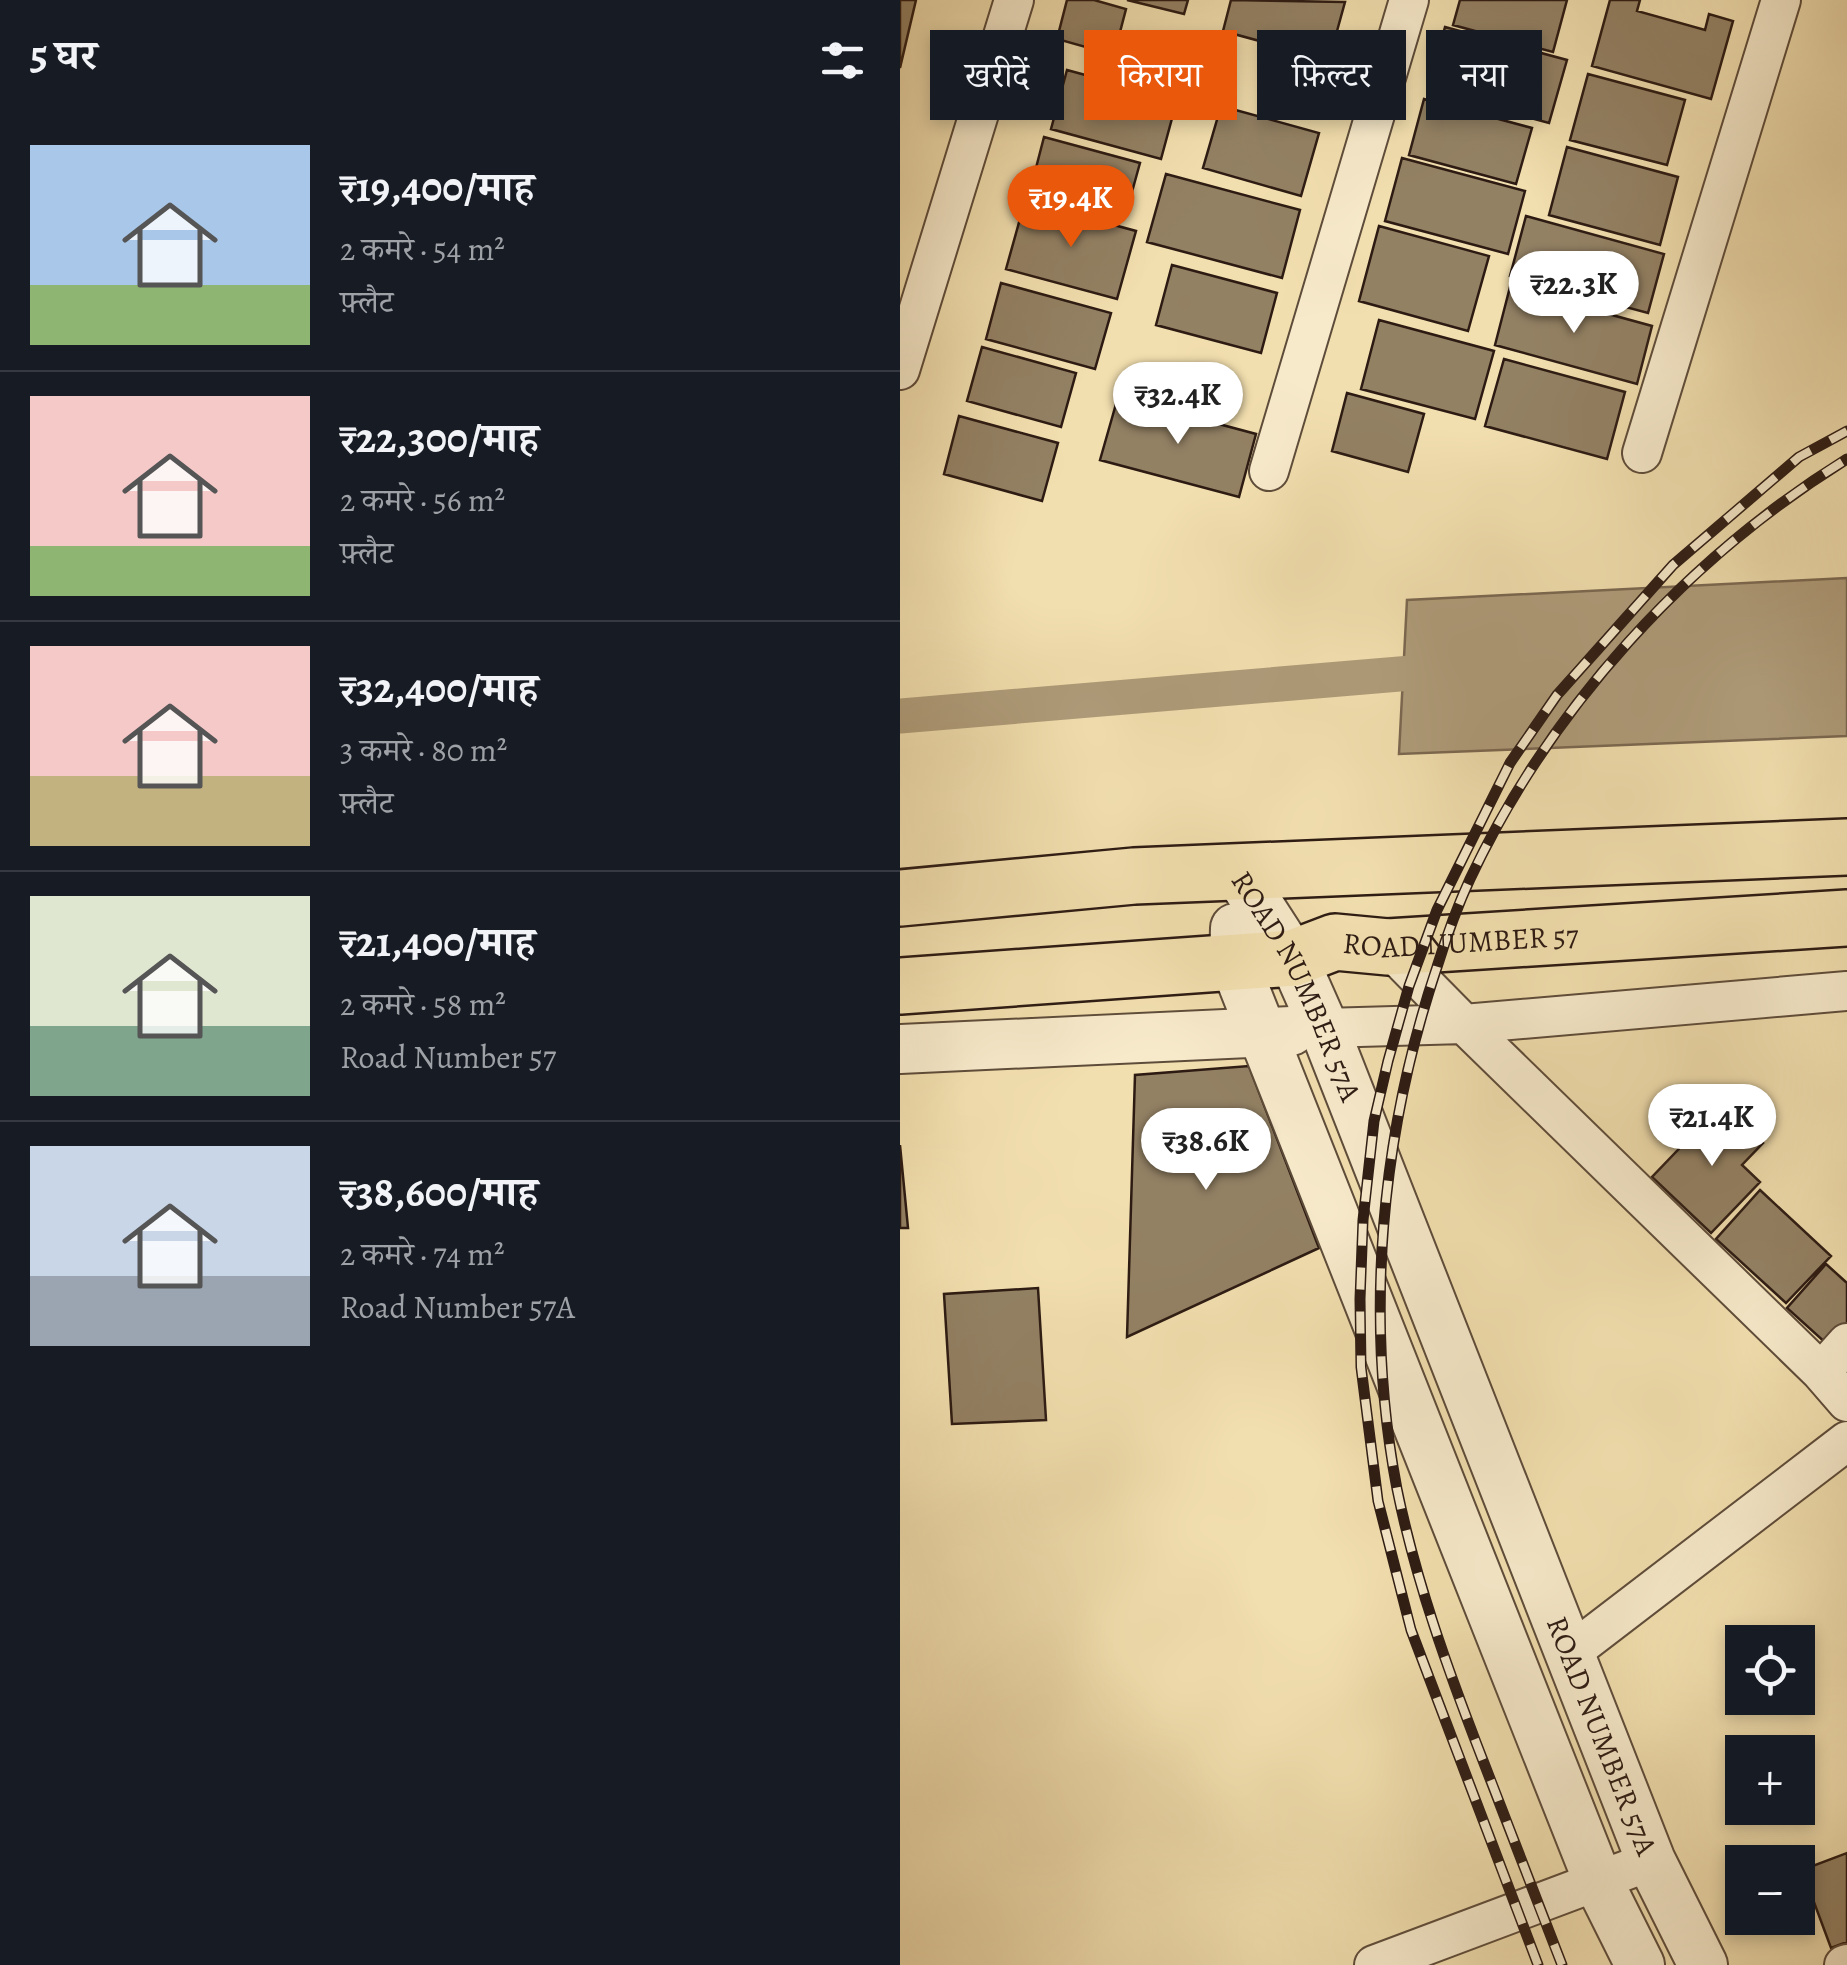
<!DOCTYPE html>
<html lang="hi">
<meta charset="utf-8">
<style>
body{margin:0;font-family:Alegreya,"Noto Serif Devanagari",serif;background:#20242c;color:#f1f3f6;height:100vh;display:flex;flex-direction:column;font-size:38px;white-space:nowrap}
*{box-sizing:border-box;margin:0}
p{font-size:32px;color:#9ea1a6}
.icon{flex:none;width:55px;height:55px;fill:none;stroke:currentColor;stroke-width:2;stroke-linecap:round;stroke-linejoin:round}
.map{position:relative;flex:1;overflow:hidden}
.sheet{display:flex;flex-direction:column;background:#171b24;width:900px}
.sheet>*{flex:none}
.top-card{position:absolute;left:30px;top:30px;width:765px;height:90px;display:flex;gap:20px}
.controls{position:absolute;left:825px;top:1625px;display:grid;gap:20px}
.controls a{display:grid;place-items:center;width:90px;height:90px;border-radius:0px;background:#171b24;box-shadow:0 5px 15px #0003;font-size:50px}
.price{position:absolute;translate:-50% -85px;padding:0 22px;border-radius:35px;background:#fff;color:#222;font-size:32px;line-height:65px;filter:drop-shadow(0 2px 5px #0008)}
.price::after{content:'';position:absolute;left:50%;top:60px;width:30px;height:22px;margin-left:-15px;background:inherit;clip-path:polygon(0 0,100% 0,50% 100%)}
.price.active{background:#ea580c;color:#fff}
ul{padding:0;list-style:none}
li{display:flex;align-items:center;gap:30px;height:250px;padding:0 30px}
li+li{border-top:2px solid #363941}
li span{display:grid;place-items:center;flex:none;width:280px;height:200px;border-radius:0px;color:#555}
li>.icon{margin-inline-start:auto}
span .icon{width:120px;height:120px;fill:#fffc;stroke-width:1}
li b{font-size:42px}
h2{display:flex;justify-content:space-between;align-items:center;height:120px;padding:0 30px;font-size:42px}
.tag{padding:0 35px;border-radius:0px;background:#171b24;box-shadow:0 5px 15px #0003;font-size:35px;line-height:90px}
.tag.active{background:#ea580c;color:#fff}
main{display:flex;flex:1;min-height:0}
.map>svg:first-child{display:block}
.water{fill:#af9c7a;stroke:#7b6851;stroke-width:2.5}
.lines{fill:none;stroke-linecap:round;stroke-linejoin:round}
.canal{stroke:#af9c7a;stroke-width:35}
.building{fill:#938164;stroke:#2d1b13;stroke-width:2.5}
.minor-casing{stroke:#5e4c3a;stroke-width:42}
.tertiary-casing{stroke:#5e4c3a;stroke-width:52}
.primary-casing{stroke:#2d1b13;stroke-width:60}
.minor{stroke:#f7eacb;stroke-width:38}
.tertiary{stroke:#f7eacb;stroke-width:48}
.primary{stroke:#f2dfaf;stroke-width:55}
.rail-casing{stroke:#2d1b13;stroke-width:11}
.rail{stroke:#f7eacb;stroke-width:8;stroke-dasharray:22;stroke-linecap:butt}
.labels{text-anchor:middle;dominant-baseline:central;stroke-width:8;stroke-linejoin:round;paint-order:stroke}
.street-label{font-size:30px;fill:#2d1b13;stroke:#f7eacb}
</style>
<main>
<section class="sheet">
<h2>5 घर<svg class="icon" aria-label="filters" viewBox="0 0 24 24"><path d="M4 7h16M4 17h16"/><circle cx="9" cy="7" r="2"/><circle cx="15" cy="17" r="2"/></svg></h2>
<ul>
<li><span style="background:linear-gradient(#a9c7e8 70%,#8fb573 0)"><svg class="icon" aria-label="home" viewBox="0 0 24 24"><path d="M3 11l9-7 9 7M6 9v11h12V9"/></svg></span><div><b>₹19,400/माह</b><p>2 कमरे · 54 m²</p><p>फ़्लैट</p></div></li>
<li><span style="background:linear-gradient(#f6c9c9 75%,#8fb573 0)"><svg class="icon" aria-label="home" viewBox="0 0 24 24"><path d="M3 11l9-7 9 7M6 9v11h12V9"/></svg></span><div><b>₹22,300/माह</b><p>2 कमरे · 56 m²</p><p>फ़्लैट</p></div></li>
<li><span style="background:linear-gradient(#f6c9c9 65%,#c2b280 0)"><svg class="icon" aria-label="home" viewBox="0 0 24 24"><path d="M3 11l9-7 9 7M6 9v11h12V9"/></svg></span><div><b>₹32,400/माह</b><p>3 कमरे · 80 m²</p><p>फ़्लैट</p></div></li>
<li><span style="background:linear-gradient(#dfe7d0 65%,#7fa58c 0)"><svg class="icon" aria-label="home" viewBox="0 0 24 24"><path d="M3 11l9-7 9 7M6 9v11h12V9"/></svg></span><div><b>₹21,400/माह</b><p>2 कमरे · 58 m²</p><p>Road Number 57</p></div></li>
<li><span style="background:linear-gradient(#c9d6e8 65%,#9aa5b1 0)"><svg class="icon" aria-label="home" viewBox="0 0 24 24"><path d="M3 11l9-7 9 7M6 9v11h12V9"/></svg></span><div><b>₹38,600/माह</b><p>2 कमरे · 74 m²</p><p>Road Number 57A</p></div></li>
</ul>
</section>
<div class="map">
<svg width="947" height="1965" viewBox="0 0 947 1965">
<rect width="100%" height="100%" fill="#f2dfaf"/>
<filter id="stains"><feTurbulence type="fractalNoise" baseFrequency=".002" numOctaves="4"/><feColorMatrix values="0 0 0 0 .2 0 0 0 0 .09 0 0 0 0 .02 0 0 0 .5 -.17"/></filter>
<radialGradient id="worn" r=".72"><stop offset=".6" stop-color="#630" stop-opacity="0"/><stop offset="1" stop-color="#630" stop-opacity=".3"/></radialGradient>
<path class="water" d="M 947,578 L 947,736 L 499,754 L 507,600 Z"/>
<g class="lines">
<path class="canal" d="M 0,716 L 547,670"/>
</g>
<path class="building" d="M 0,0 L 16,0 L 0,68 Z
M 167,0 L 194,0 L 226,9 L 214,55 L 157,39 Z
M 227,0 L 288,0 L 284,14 Z
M 331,0 L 445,2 L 429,60 L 323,31 Z
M 560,0 L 667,0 L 653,52 L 553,25 Z
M 710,0 L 740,0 L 737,11 L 805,30 L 809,14 L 833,21 L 811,99 L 692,66 Z
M 545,27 L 667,60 L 649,123 L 528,90 Z
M 167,70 L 277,100 L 261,159 L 151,129 Z
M 688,74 L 785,100 L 767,165 L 670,140 Z
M 524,99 L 632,128 L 616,184 L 509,155 Z
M 321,106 L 419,133 L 401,196 L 303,168 Z
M 144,137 L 240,163 L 225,217 L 130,191 Z
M 667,147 L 778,177 L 760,245 L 649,215 Z
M 502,158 L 625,191 L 608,254 L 485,221 Z
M 266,174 L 400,210 L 382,278 L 247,242 Z
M 125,201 L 236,231 L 217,299 L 106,269 Z
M 626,216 L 764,254 L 748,313 L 610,276 Z
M 479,226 L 589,256 L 568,331 L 459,301 Z
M 272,265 L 377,293 L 361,353 L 256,325 Z
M 101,283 L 211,313 L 195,369 L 86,339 Z
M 610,287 L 752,326 L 737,384 L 595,345 Z
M 479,320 L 594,351 L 575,419 L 461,389 Z
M 82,347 L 176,373 L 161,427 L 67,401 Z
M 604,359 L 725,392 L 707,459 L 585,426 Z
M 447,393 L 524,414 L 508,472 L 432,451 Z
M 218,397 L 356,434 L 339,497 L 200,460 Z
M 59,416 L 158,443 L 142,501 L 44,474 Z
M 349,1066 L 419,1248 L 227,1337 L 235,1075 Z
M 822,1104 L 863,1143 L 842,1165 L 860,1182 L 811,1233 L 752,1177 Z
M 0,1145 L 8,1228 L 0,1228 Z
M 860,1190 L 931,1256 L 886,1303 L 816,1239 Z
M 926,1264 L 947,1283 L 947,1324 L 928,1345 L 887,1308 Z
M 138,1288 L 146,1420 L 52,1424 L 44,1294 Z
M 947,1853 L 947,1942 L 931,1948 L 902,1870 Z"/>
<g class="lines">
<defs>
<path id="minor" d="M 0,370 L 114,0
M 742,453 L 881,0
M 369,471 L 509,0
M 488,947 L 564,1024 L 921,1372 L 947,1402
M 424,1028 L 564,1024 L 947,991
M 921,1372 L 947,1343
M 669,1654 L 947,1441
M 474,1965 L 751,1861
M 944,1965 L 947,1964"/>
<g id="tertiary">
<path id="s1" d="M 338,873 L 393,958 L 424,1028 L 751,1861 L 803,1965"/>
<path d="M 335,928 L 334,962 L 698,1881 L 740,1965"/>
<path d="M 0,1049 L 391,1031"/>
</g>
<g id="primary">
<path d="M 0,898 L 234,876 L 947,847"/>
<path id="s2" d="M 0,986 L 393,958 L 435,942 L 488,947 L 947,918"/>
</g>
</defs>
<use href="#minor" class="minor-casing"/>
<use href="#tertiary" class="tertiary-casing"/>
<use href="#primary" class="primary-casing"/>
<use href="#minor" class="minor"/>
<use href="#tertiary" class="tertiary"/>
<use href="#primary" class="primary"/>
<defs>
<path id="rail" d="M 638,1965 L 511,1630 L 478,1501 L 461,1367 L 460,1299 L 463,1220 L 474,1121 L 488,1061 L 509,986 L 537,910 L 610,763 L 657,695 L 773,565 L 899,457 L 947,431
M 662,1965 C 635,1896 609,1827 582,1758 C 548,1670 516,1582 497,1489 C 464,1316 481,1134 537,967 C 546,938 557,907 570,879 C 651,707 786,559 947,459"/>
</defs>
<use href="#rail" class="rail-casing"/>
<use href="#rail" class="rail"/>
</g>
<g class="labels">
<g class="street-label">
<text stroke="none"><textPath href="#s2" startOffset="565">ROAD NUMBER 57</textPath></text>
<text stroke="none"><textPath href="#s1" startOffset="128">ROAD NUMBER 57A</textPath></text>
<text stroke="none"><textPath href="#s1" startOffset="938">ROAD NUMBER 57A</textPath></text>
</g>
</g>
<rect width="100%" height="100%" filter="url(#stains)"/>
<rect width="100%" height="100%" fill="url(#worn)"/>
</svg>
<div class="controls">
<a><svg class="icon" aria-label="locate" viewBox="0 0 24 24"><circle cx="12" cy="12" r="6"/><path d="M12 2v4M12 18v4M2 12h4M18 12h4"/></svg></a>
<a>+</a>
<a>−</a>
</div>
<b class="price active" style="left:171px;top:250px">₹19.4K</b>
<b class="price" style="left:674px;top:336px">₹22.3K</b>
<b class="price" style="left:278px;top:447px">₹32.4K</b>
<b class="price" style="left:812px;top:1169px">₹21.4K</b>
<b class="price" style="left:306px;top:1193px">₹38.6K</b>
<div class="top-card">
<a class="tag">खरीदें</a>
<a class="tag active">किराया</a>
<a class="tag">फ़िल्टर</a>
<a class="tag">नया</a>
</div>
</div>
</main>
